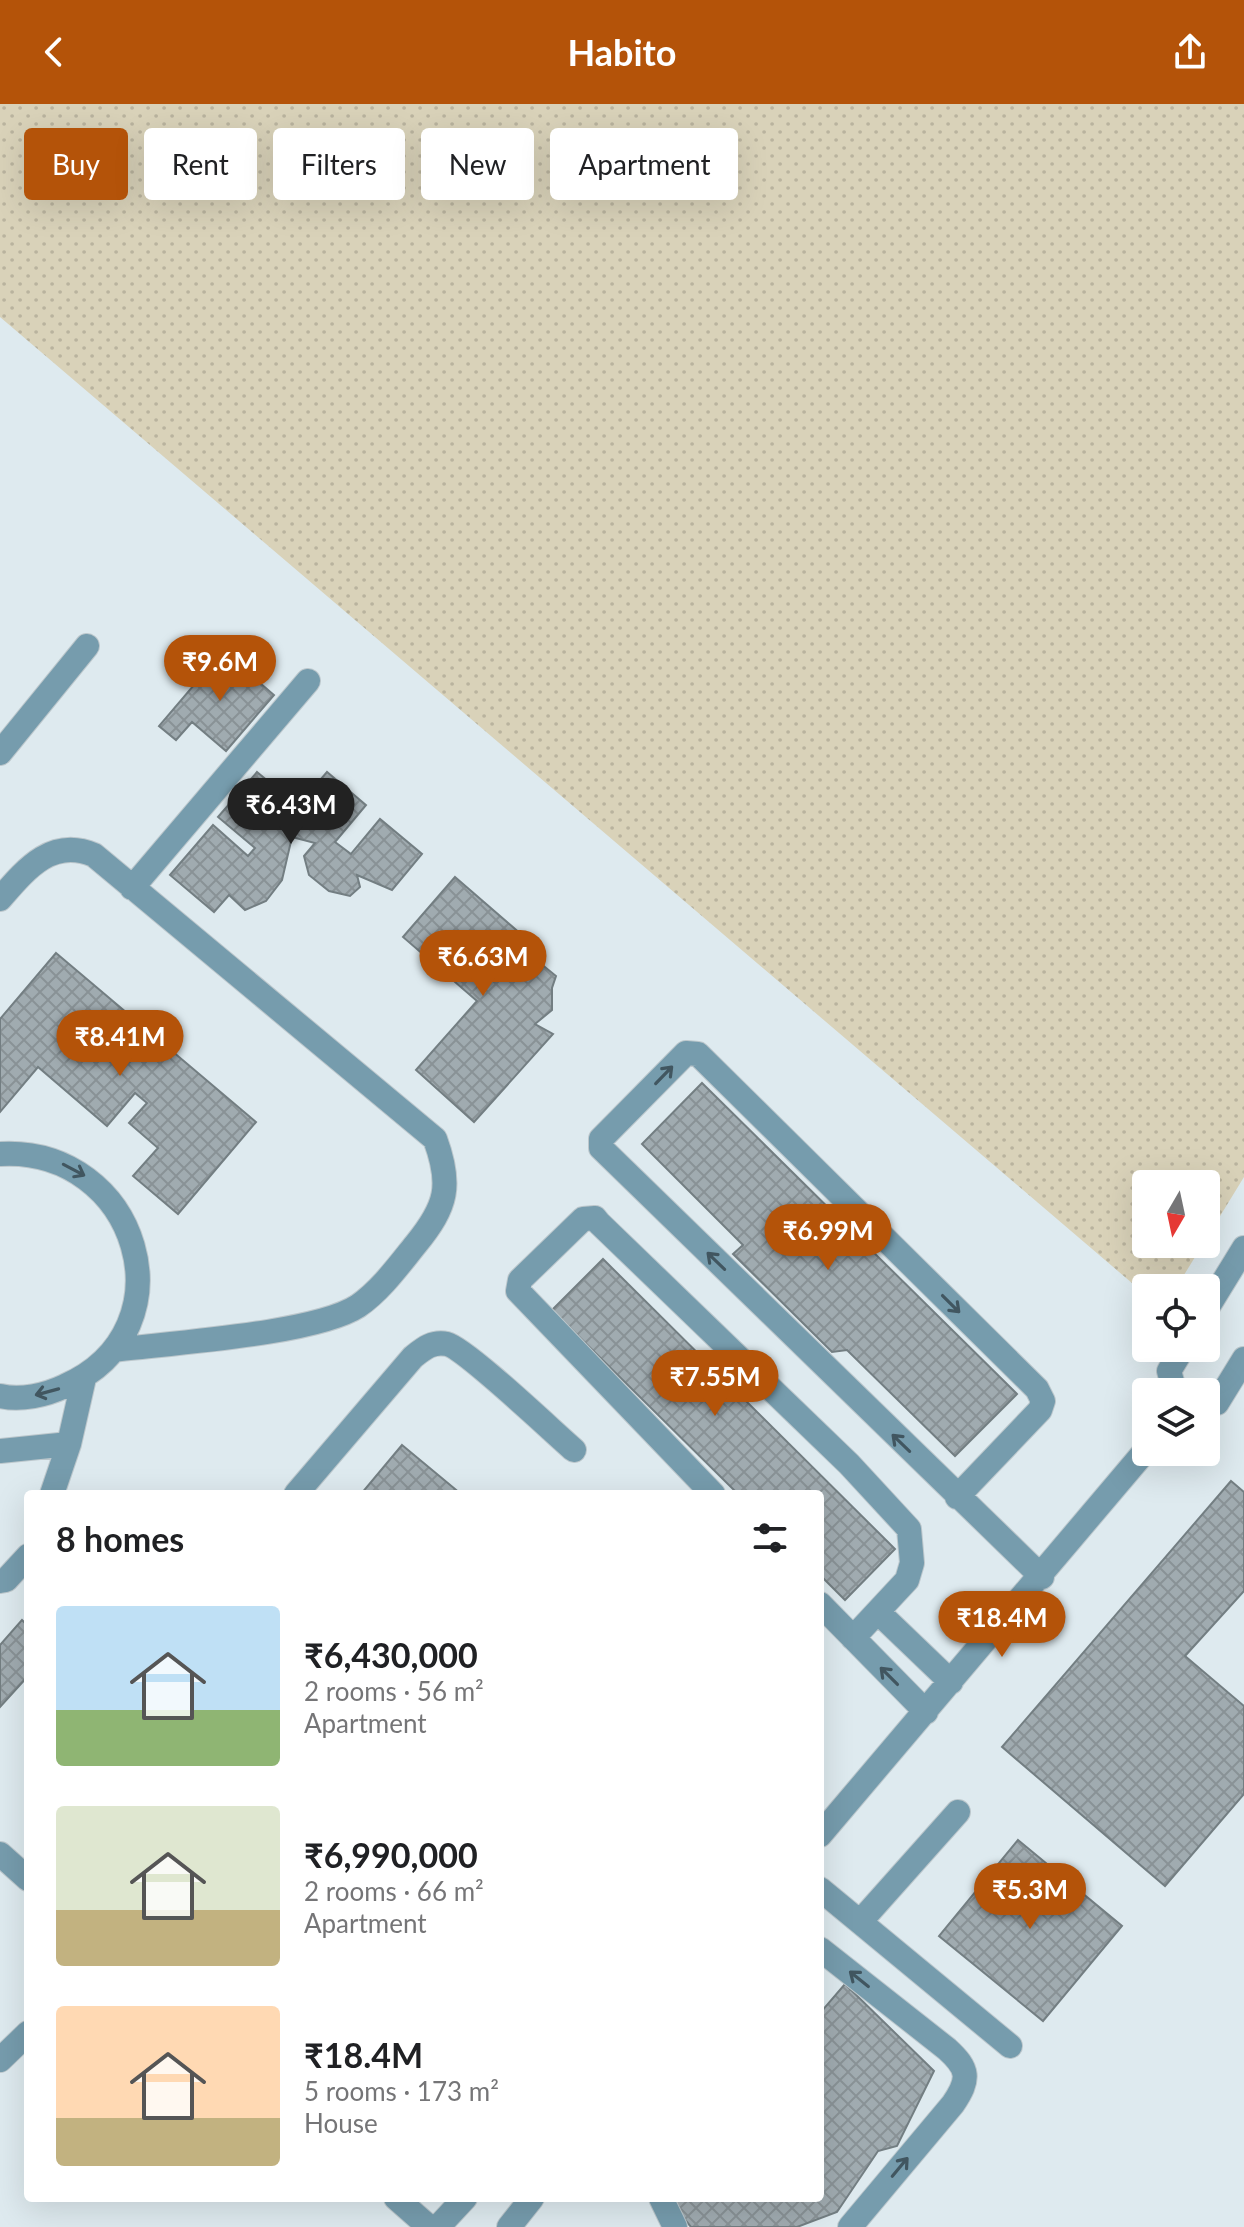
<!DOCTYPE html>
<meta charset="utf-8">
<style>
body{margin:0;font-family:Lato,sans-serif;background:#f6f6f6;color:#202124;height:100vh;display:flex;flex-direction:column;font-size:30px;white-space:nowrap}
*{box-sizing:border-box;margin:0}
p{font-size:26px;color:#757577}
.icon{flex:none;width:44px;height:44px;fill:none;stroke:currentColor;stroke-width:2;stroke-linecap:round;stroke-linejoin:round}
.map{position:relative;flex:1;overflow:hidden}
.side{position:absolute;left:24px;top:1386px;width:800px;height:712px;display:flex;flex-direction:column;background:#fff;border-radius:8px;box-shadow:0 8px 32px #0002}
.side>*{flex:none}
.top-card{position:absolute;left:24px;top:24px;width:800px;height:72px;display:flex;gap:16px}
.needle{width:52px;rotate:189deg}
.tools{position:absolute;left:1132px;top:1066px;display:grid;gap:16px}
.tools a{display:grid;place-items:center;width:88px;height:88px;border-radius:8px;background:#fff;box-shadow:0 8px 32px #0002;font-size:40px}
.price{position:absolute;translate:-50% -68px;padding:0 18px;border-radius:28px;background:#b45309;color:#fff;font-size:26px;line-height:52px;filter:drop-shadow(0 2px 4px #0008)}
.price::after{content:'';position:absolute;left:50%;top:48px;width:24px;height:18px;margin-left:-12px;background:inherit;clip-path:polygon(0 0,100% 0,50% 100%)}
.price.on{background:#222;color:#fff}
ul{padding:0;list-style:none}
li{display:flex;align-items:center;gap:24px;height:200px;padding:0 32px}
li span{display:grid;place-items:center;flex:none;width:224px;height:160px;border-radius:8px;color:#555}
li>.icon{margin-inline-start:auto}
span .icon{width:96px;height:96px;fill:#fffc;stroke-width:1}
li b{font-size:34px}
h2{display:flex;justify-content:space-between;align-items:center;height:96px;padding:0 32px;font-size:34px}
.chip{padding:0 28px;border-radius:8px;background:#fff;box-shadow:0 8px 32px #0002;font-size:28px;line-height:72px}
.chip.on{background:#b45309;color:#fff}
header{display:flex;justify-content:space-between;align-items:center;height:104px;padding:0 32px;background:#b45309;color:#fff;font-size:36px;font-weight:700}
.map>svg:first-child{display:block}
.grass{fill:url(#grass-dots)}
.building{fill:url(#building-cross-hatch);stroke:#737e82;stroke-width:2}
.lines{fill:none;stroke-linecap:round;stroke-linejoin:round}
.minor-casing{stroke:#bcc7cc;stroke-width:26}
.minor{stroke:#769cad;stroke-width:24}
.oneway{stroke:#415660}
</style>
<header><svg class="icon" aria-label="back" viewBox="0 0 24 24"><path d="M15 5l-7 7 7 7"/></svg>Habito<svg class="icon" aria-label="share" viewBox="0 0 24 24"><path d="M12 15V3M7 8l5-5 5 5M5 13v7h14v-7"/></svg></header>
<div class="map">
<svg width="1244" height="2123" viewBox="0 0 1244 2123">
<defs>
<pattern id="grass-dots" width="8" height="8" patternUnits="userSpaceOnUse" patternTransform="scale(2)"><rect width="8" height="8" fill="#d9d2b9"/><path d="M2 2h.1M6 6h.1" fill="none" stroke="#b9b39e" stroke-width="1.8" stroke-linecap="round"/></pattern>
<pattern id="building-cross-hatch" width="8" height="8" patternUnits="userSpaceOnUse" patternTransform="scale(2)"><rect width="8" height="8" fill="#a0abb0"/><path d="M0 0l8 8M0 8l8-8" fill="none" stroke="#899296"/></pattern>
</defs>
<rect width="100%" height="100%" fill="#deeaef"/>
<path class="grass" d="M 0,0 L 1244,0 L 1244,1073 L 1206,1135 L 1206,1080 L 1146,1080 L 1146,1140 L 1203,1140 L 1176,1184 L 1146,1184 L 1146,1191 L 0,213 Z"/>
<path class="building" d="M 223,547 L 274,591 L 226,647 L 192,618 L 176,636 L 159,622 Z
M 257,668 L 298,702 L 327,668 L 366,701 L 335,738 L 351,750 L 380,715 L 422,750 L 392,786 L 357,771 L 360,783 L 350,792 L 329,787 L 309,771 L 304,752 L 315,739 L 292,733 L 282,776 L 266,797 L 245,806 L 229,791 L 214,808 L 170,771 L 213,721 L 248,752 L 255,744 L 218,713 Z
M 455,773 L 544,850 L 540,859 L 556,872 L 552,884 L 552,906 L 535,920 L 553,930 L 474,1018 L 416,966 L 477,897 L 403,833 Z
M 56,849 L 256,1018 L 178,1110 L 133,1072 L 158,1044 L 129,1019 L 147,999 L 135,989 L 107,1022 L 38,963 L 0,1008 L 0,915 Z
M 702,979 L 1017,1290 L 955,1352 L 847,1246 L 832,1248 L 733,1150 L 743,1141 L 642,1040 Z
M 603,1155 L 895,1445 L 845,1496 L 820,1471 L 820,1390 L 738,1390 L 552,1206 Z
M 402,1341 L 461,1390 L 361,1390 Z
M 1231,1377 L 1244,1388 L 1244,1487 L 1185,1552 L 1244,1602 L 1244,1690 L 1165,1782 L 1002,1643 Z
M 22,1516 L 28,1522 L 28,1572 L 0,1603 L 0,1541 Z
M 1018,1736 L 1122,1822 L 1043,1917 L 939,1832 Z
M 845,1880 L 934,1967 L 897,2042 L 878,2047 L 837,2108 L 797,2123 L 691,2123 L 677,2106 L 675,2094 L 820,2094 L 820,1909 Z"/>
<g class="lines">
<defs>
<path id="minor" d="M 0,649 L 87,542
M 132,784 L 308,577
M 0,795 C 26,765 52,733 94,751 L 435,1035 C 452,1081 447,1102 416,1140 C 399,1161 381,1186 358,1202 C 315,1230 170,1239 114,1246
M 0,1050 C 138,1042 194,1225 65,1282 C 46,1291 21,1297 0,1292
M 1206,1206 L 1244,1144
M 1175,1288 L 1169,1267 L 1183,1244
M 1206,1301 L 1217,1299 L 1244,1255
M 0,1347 L 69,1340
M 52,1390 L 69,1340 L 84,1274
M 296,1390 L 413,1253 C 423,1245 432,1237 447,1240 C 466,1245 552,1327 574,1346
M 713,1390 L 518,1187 L 520,1176 L 583,1115 L 595,1114 L 599,1119 L 849,1360 L 909,1425 L 912,1459 L 907,1476 L 853,1534
M 957,1393 L 1040,1306 L 1043,1297 L 1037,1285 L 698,950 L 686,949 L 601,1035 L 601,1044 L 1042,1473
M 0,1477 L 6,1476 L 28,1452
M 820,1500 L 926,1608
M 879,1509 L 951,1578
M 820,1731 L 1146,1346
M 0,1750 L 28,1775
M 820,1785 L 1010,1942
M 860,1818 L 958,1708
M 820,1845 L 947,1945 C 969,1965 970,1975 953,2000 L 850,2123
M 0,1956 L 28,1929
M 396,2094 L 429,2123
M 661,2094 L 675,2123
M 438,2123 L 465,2094
M 509,2123 L 532,2094"/>
</defs>
<use href="#minor" class="minor-casing"/>
<use href="#minor" class="minor"/>
</g>
<defs><path id="oneway-shaft" d="M-6 0H5M1.5-3L5.5 0L1.5 3" fill="none" stroke-width="1.6" stroke-linecap="round" stroke-linejoin="round" transform="scale(2)"/></defs>
<g class="oneway">
<use href="#oneway-shaft" transform="translate(664 971) rotate(-46)"/>
<use href="#oneway-shaft" transform="translate(74 1066) rotate(28)"/>
<use href="#oneway-shaft" transform="translate(716 1157) rotate(-136)"/>
<use href="#oneway-shaft" transform="translate(951 1200) rotate(45)"/>
<use href="#oneway-shaft" transform="translate(47 1288) rotate(165)"/>
<use href="#oneway-shaft" transform="translate(901 1339) rotate(-136)"/>
<use href="#oneway-shaft" transform="translate(889 1572) rotate(-135)"/>
<use href="#oneway-shaft" transform="translate(859 1875) rotate(-141)"/>
<use href="#oneway-shaft" transform="translate(900 2063) rotate(-50)"/>
</g>
</svg>
<div class="tools">
<a><svg class="needle" viewBox="-14 -14 28 28"><path d="M0-13l5 13h-10z" fill="#e53935"/><path d="M0 13l5-13h-10z" fill="#757577"/></svg></a>
<a><svg class="icon" aria-label="locate" viewBox="0 0 24 24"><circle cx="12" cy="12" r="6"/><path d="M12 2v4M12 18v4M2 12h4M18 12h4"/></svg></a>
<a><svg class="icon" aria-label="layers" viewBox="0 0 24 24"><path d="M12 4l9 5-9 5-9-5zM3 14l9 5 9-5"/></svg></a>
</div>
<b class="price" style="left:220px;top:599px">₹9.6M</b>
<b class="price on" style="left:291px;top:742px">₹6.43M</b>
<b class="price" style="left:483px;top:894px">₹6.63M</b>
<b class="price" style="left:120px;top:974px">₹8.41M</b>
<b class="price" style="left:828px;top:1168px">₹6.99M</b>
<b class="price" style="left:715px;top:1314px">₹7.55M</b>
<b class="price" style="left:1002px;top:1555px">₹18.4M</b>
<b class="price" style="left:1030px;top:1827px">₹5.3M</b>
<div class="top-card">
<a class="chip on">Buy</a>
<a class="chip">Rent</a>
<a class="chip">Filters</a>
<a class="chip">New</a>
<a class="chip">Apartment</a>
</div>
<section class="side">
<h2>8 homes<svg class="icon" aria-label="filters" viewBox="0 0 24 24"><path d="M4 7h16M4 17h16"/><circle cx="9" cy="7" r="2"/><circle cx="15" cy="17" r="2"/></svg></h2>
<ul>
<li><span style="background:linear-gradient(#bfe0f5 65%,#8fb573 0)"><svg class="icon" aria-label="home" viewBox="0 0 24 24"><path d="M3 11l9-7 9 7M6 9v11h12V9"/></svg></span><div><b>₹6,430,000</b><p>2 rooms · 56 m²</p><p>Apartment</p></div></li>
<li><span style="background:linear-gradient(#dfe7d0 65%,#c2b280 0)"><svg class="icon" aria-label="home" viewBox="0 0 24 24"><path d="M3 11l9-7 9 7M6 9v11h12V9"/></svg></span><div><b>₹6,990,000</b><p>2 rooms · 66 m²</p><p>Apartment</p></div></li>
<li><span style="background:linear-gradient(#ffd9b3 70%,#c2b280 0)"><svg class="icon" aria-label="home" viewBox="0 0 24 24"><path d="M3 11l9-7 9 7M6 9v11h12V9"/></svg></span><div><b>₹18.4M</b><p>5 rooms · 173 m²</p><p>House</p></div></li>
</ul>
</section>
</div>
